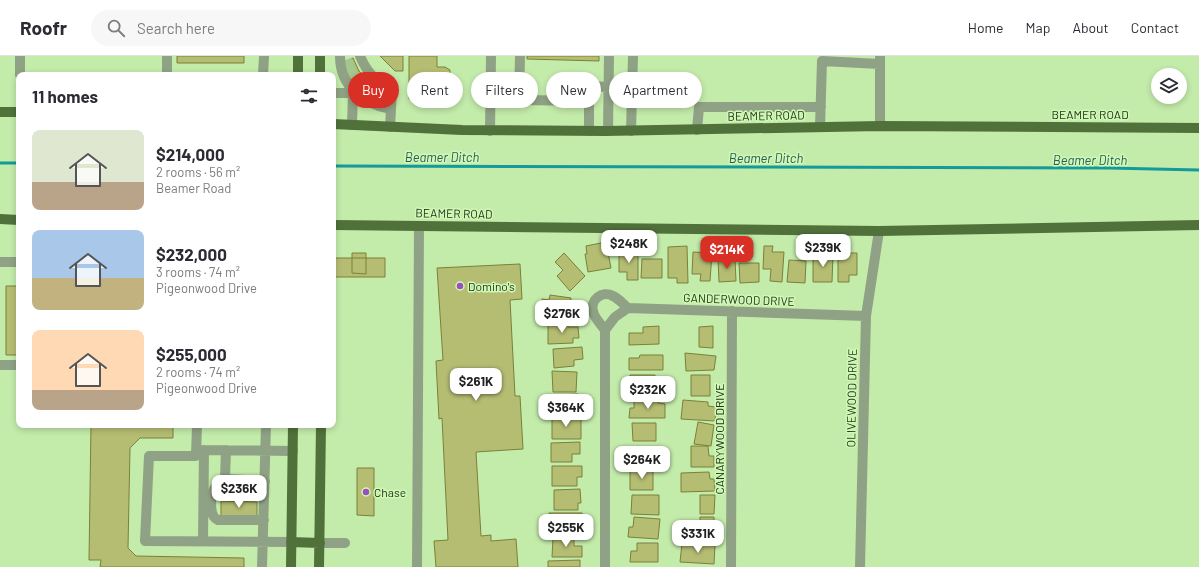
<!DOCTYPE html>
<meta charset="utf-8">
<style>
body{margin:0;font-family:Barlow,sans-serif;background:#f7f7f7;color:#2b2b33;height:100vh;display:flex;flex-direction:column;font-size:15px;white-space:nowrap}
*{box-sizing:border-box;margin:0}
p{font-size:13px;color:#7c7c81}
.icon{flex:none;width:22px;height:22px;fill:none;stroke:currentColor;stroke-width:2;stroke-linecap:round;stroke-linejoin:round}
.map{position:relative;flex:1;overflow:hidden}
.drawer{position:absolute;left:16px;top:16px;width:320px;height:356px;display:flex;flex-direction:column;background:#fff;border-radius:8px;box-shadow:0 2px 6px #0003}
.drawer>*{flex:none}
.hud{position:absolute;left:348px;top:16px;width:380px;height:36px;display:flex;gap:8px}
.tools{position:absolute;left:1151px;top:12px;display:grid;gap:8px}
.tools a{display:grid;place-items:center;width:36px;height:36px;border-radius:50%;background:#fff;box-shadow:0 2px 6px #0003;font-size:20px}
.price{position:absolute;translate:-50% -34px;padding:0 9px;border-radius:8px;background:#fff;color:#222;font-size:13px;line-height:26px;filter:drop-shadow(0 1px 2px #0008)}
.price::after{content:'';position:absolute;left:50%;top:24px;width:12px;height:9px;margin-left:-6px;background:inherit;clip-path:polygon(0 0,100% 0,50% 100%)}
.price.on{background:#d93025;color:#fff}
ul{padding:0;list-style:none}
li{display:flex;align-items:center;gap:12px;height:100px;padding:0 16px}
li span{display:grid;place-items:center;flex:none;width:112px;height:80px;border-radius:8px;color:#555}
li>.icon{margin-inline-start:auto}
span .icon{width:48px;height:48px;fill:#fffc;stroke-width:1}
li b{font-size:17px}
h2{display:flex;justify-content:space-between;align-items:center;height:48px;padding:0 16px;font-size:17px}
.tag{padding:0 14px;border-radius:18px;background:#fff;box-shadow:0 2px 6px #0003;font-size:14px;line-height:36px}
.tag.on{background:#d93025;color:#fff}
header{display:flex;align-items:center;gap:24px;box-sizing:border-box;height:56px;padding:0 20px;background:#fff;border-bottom:1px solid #e1e1e2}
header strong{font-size:19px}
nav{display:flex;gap:22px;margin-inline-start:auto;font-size:14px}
.search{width:280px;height:36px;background:#f7f7f7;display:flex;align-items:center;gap:10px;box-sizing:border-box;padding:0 14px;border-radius:22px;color:#7c7c81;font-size:15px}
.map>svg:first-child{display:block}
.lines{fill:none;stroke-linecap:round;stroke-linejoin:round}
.stream{stroke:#149a99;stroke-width:3}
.building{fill:#b5bd73;stroke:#7a8138}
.minor-tunnel{stroke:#a4c78e;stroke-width:10;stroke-dasharray:10 5;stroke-linecap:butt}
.minor{stroke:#90a285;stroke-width:10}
.major{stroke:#51713b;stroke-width:10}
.poi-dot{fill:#9b4ebf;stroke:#d0f9b6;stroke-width:1.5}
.labels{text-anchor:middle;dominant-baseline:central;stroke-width:3;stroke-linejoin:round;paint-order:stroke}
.street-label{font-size:12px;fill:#26361c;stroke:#d0f9b6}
.poi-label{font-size:12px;fill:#26361c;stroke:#d0f9b6;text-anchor:start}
.water-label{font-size:13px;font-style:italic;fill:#295a59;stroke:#d0f9b6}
</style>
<header>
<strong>Roofr</strong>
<div class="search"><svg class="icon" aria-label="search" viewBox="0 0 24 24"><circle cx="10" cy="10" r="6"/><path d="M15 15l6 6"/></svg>Search here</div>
<nav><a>Home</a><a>Map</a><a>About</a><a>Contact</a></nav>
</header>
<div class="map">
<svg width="1199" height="511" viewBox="0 0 1199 511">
<rect width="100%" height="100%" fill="#c3ebaa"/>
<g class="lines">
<path class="stream" d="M 0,107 L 19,107
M 333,110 L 1109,112 L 1199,114"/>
</g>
<path class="building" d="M 177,0 L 244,0 L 244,7 L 177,7 Z
M 380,0 L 403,0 L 403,15 L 395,15 Z
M 409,0 L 437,0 L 437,11 L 445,11 L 450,14 L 450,44 L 447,49 L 422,50 L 418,47 L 417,43 L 409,43 Z
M 527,0 L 599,0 L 599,5 L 527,3 Z
M 353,2 L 359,15 L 368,25 L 388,37 L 383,48 L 367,39 L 349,21 L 342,7 Z
M 606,186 L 611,212 L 588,216 L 585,198 L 587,198 L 586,190 Z
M 687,190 L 688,227 L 677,227 L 677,222 L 668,222 L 668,191 Z
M 764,190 L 773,190 L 772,196 L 784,196 L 782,226 L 770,225 L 771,213 L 763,213 Z
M 619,195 L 638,195 L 638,224 L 627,224 L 627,216 L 619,216 Z
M 693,196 L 712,197 L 710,225 L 700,225 L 701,218 L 692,218 Z
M 352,197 L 366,197 L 366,218 L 352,217 Z
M 564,197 L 585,220 L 570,235 L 557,220 L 563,214 L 555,206 Z
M 838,197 L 857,197 L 857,219 L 849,219 L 849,226 L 838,226 Z
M 813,198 L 833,199 L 832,226 L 813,226 Z
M 334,202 L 385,202 L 385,221 L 334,221 Z
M 642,203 L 662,203 L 662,222 L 641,222 Z
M 718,203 L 735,203 L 736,225 L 719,226 Z
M 789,204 L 806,205 L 805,227 L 787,226 Z
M 739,207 L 759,207 L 759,226 L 740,227 Z
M 520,208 L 522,243 L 510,244 L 515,340 L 520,340 L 523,393 L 476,396 L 481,480 L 491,479 L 491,485 L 516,483 L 518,511 L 436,511 L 434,485 L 448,484 L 442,362 L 439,363 L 436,305 L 443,304 L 437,212 Z
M 6,230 L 19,230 L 19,299 L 6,299 Z
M 550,239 L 571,242 L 569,261 L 540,257 L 542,243 L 549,244 Z
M 548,268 L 568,268 L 568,271 L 578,271 L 579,282 L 573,282 L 573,287 L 548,288 Z
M 659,270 L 659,288 L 629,289 L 629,277 L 643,277 L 643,271 Z
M 713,270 L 713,292 L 699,291 L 699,271 Z
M 582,291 L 583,303 L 574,304 L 574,310 L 554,312 L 553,293 Z
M 685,297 L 716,300 L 714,314 L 686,315 Z
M 640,299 L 663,299 L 663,314 L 629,314 L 629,302 L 639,302 Z
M 552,315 L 577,316 L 576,336 L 553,336 Z
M 630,319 L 655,319 L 655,338 L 629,338 Z
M 691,319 L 710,319 L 710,340 L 691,340 Z
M 578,338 L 579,358 L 559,359 L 558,339 Z
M 634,344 L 658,344 L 658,347 L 665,348 L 665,362 L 629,362 L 630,352 L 634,352 Z
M 683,344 L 708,346 L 708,350 L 716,351 L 715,365 L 681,363 Z
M 552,362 L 581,362 L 581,383 L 552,383 Z
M 698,366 L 714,369 L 711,390 L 694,388 Z
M 632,367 L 656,367 L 656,385 L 633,385 Z
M 91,369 L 173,369 L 173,382 L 140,382 L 130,392 L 128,492 L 136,500 L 244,502 L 244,511 L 100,511 L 101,504 L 89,504 Z
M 580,386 L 580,398 L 572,398 L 572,406 L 551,406 L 551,387 Z
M 691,390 L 708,390 L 709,400 L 714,400 L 714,411 L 691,411 Z
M 637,392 L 661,392 L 661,411 L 629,411 L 629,399 L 637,400 Z
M 552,410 L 582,410 L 582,421 L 577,421 L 577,430 L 552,430 Z
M 357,412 L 374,412 L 374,460 L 357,459 Z
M 630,414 L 653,414 L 653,434 L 630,434 Z
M 709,416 L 710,423 L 714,423 L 715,435 L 681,436 L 681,417 Z
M 580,433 L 581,447 L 578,447 L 578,454 L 554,454 L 554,434 Z
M 632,439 L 659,439 L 659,459 L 631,458 Z
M 700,439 L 715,439 L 714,458 L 700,458 Z
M 221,445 L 257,446 L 257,460 L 221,460 Z
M 549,457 L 582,457 L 582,467 L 577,467 L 577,476 L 549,476 Z
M 634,461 L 660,463 L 658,483 L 628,481 L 629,471 L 633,471 Z
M 700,461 L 714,461 L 714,479 L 700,479 Z
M 553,482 L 574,482 L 574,490 L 582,490 L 582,501 L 552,501 Z
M 637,487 L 658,487 L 658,506 L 630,506 L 631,495 L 637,495 Z
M 682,487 L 715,489 L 714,508 L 680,506 Z
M 580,504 L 580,511 L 548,511 L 548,505 Z"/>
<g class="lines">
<path class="minor-tunnel" d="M 344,10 L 354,6
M 347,18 L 357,13
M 356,29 L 364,22
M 365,38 L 372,29
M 375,44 L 380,34
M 382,47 L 386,36"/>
<path class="minor" d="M 340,0 C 340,31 363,48 391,53 L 390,71
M 360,0 C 367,17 376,25 392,34 L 391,53
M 520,0 L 519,44 L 589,45 L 589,75
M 20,19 L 20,0
M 167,19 L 167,0
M 263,19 L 264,0
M 333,37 L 353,37 L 352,69
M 491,44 L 519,44
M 589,45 L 590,30 L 608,31
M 880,70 L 880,0
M 820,71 L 822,5 L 880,8
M 697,74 L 699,51 L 821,51
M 490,75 L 491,0
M 608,75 L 609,0
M 631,75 L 633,0
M 0,206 L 19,206
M 605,274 C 601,268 594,262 593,255 C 590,244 602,234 613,240 C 618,242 623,248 628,252
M 0,309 L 19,309
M 197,369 L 196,400 L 149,400 L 145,485 L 291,486
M 196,394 L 293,395
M 226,394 L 225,423 L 265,425
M 225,423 C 222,425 219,426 217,429 C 210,436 208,460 218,464 L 264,464
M 203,485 L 204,394
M 320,487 L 345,487
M 262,511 L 266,369
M 417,511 L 419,170
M 605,511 L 605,274 L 615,261 L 628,252 L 866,260
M 731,511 L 732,255
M 860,511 L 866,260 L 879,175"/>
<path class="major" d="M 298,19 L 298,0
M 320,19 L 320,0
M 0,56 L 19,56
M 333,68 L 462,74 L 605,75 L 880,70 L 1199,72
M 0,163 L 19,164
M 333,169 L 879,175 L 1199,169
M 291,486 L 320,487
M 291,511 L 293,369
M 319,511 L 321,369"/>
</g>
<g class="poi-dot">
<circle cx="460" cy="230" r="4"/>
<circle cx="366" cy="436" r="4"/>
</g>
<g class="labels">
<g class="street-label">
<text x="1090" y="58">BEAMER ROAD</text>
<text transform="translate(766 59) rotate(-1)">BEAMER ROAD</text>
<text transform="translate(454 157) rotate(1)">BEAMER ROAD</text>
<text transform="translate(739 243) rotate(2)">GANDERWOOD DRIVE</text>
<text transform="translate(851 342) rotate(-89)">OLIVEWOOD DRIVE</text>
<text transform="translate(719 383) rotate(-90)">CANARYWOOD DRIVE</text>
</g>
<g class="poi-label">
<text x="468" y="230">Domino's</text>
<text x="374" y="436">Chase</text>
</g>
<g class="water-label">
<text x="442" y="101">Beamer Ditch</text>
<text x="766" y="102">Beamer Ditch</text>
<text x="1090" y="104">Beamer Ditch</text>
</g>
</g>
</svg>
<div class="tools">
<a><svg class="icon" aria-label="layers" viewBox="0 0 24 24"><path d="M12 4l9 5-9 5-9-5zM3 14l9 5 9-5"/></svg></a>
</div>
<b class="price" style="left:629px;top:208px">$248K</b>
<b class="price" style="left:823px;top:212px">$239K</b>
<b class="price on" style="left:727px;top:214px">$214K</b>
<b class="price" style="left:562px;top:278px">$276K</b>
<b class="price" style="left:476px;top:346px">$261K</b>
<b class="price" style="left:648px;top:354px">$232K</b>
<b class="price" style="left:566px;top:372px">$364K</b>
<b class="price" style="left:642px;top:424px">$264K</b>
<b class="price" style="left:239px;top:453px">$236K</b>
<b class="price" style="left:566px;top:492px">$255K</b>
<b class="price" style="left:698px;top:498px">$331K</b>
<div class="hud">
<a class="tag on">Buy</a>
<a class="tag">Rent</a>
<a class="tag">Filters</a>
<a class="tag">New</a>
<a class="tag">Apartment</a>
</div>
<section class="drawer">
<h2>11 homes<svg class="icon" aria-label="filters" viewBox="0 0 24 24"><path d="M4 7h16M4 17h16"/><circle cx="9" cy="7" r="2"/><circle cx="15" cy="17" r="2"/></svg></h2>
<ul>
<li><span style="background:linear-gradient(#dfe7d0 65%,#b9a48a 0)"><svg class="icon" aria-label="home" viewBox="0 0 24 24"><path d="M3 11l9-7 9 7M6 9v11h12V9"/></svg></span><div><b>$214,000</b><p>2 rooms · 56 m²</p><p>Beamer Road</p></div></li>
<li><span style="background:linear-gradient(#a9c7e8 60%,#c2b280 0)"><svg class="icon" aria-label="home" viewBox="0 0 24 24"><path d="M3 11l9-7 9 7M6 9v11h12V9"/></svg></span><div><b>$232,000</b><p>3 rooms · 74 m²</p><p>Pigeonwood Drive</p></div></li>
<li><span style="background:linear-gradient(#ffd9b3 75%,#b9a48a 0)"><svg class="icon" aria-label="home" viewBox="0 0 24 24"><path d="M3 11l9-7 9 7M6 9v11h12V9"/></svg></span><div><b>$255,000</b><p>2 rooms · 74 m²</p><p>Pigeonwood Drive</p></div></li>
</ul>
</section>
</div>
